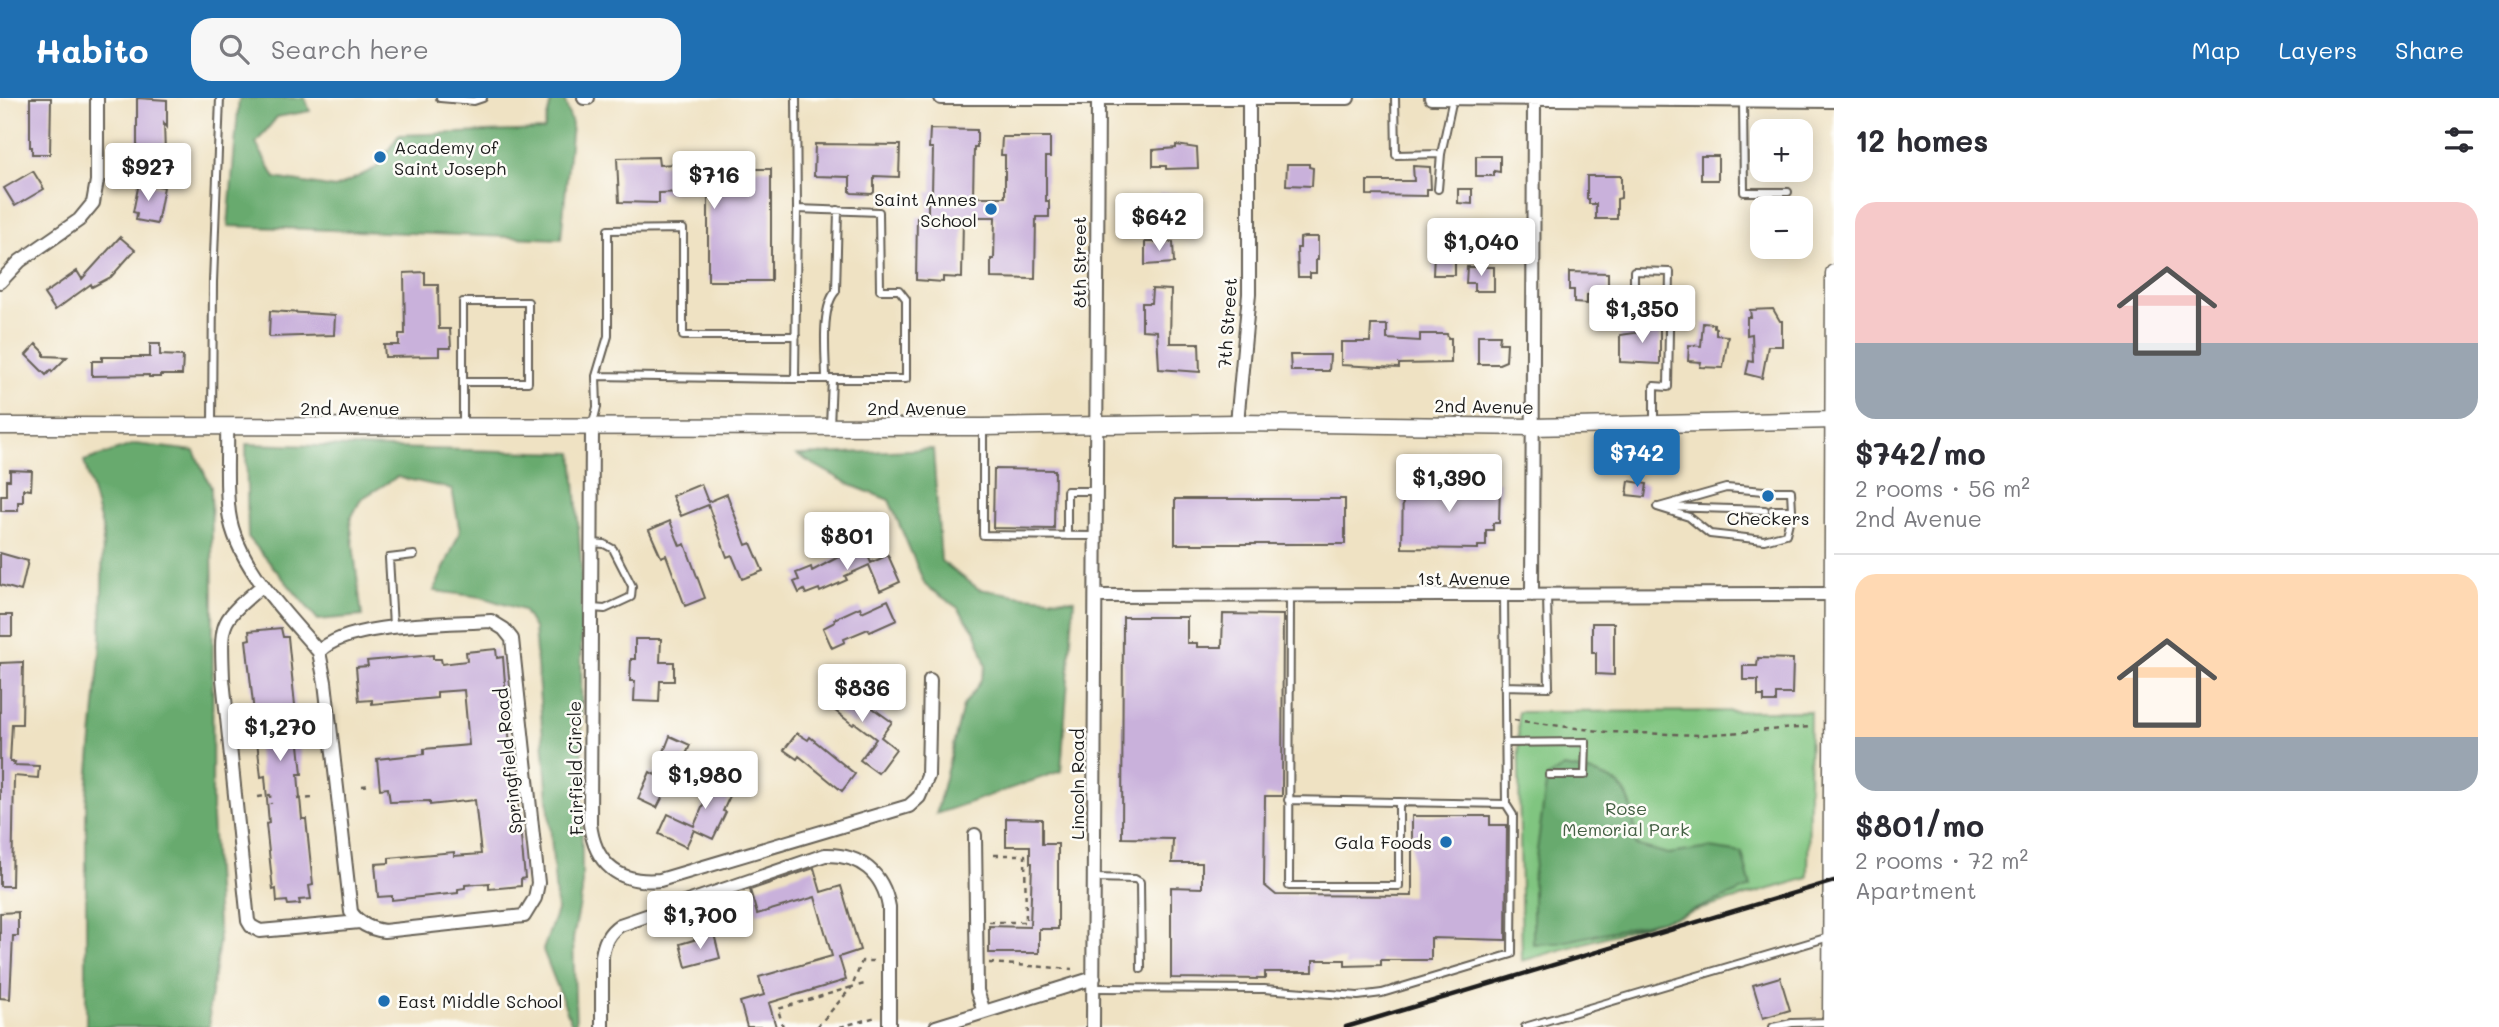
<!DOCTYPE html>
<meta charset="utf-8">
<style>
body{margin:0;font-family:Mali,sans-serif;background:#f7f7f7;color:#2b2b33;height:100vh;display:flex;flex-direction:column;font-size:26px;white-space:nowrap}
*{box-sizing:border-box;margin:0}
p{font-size:23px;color:#7c7c81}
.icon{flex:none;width:38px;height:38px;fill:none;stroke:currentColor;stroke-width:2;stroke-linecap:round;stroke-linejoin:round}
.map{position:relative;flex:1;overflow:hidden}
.side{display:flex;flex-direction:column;background:#fff;width:665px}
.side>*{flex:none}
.buttons{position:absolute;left:1750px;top:21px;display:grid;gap:14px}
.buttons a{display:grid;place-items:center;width:63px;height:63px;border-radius:14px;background:#fff;box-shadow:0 4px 18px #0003;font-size:35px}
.price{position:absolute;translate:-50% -60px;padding:0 16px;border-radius:7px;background:#fff;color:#222;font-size:23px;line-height:46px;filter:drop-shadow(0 2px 4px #0008)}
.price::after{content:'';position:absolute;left:50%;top:42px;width:21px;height:16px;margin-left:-10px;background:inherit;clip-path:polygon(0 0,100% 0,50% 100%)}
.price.on{background:#1f6fb2;color:#fff}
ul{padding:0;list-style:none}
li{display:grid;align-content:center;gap:14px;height:371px;padding:0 21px}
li+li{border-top:2px solid #e1e1e2}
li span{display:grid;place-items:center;height:217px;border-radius:21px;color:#555}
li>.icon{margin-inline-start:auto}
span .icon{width:126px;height:126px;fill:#fffc;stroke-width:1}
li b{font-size:30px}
h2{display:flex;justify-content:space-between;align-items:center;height:84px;padding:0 21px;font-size:30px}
header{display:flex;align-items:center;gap:42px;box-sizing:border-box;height:98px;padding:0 35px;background:#1f6fb2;color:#fff}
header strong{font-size:33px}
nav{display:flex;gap:38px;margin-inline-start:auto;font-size:24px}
.search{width:490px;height:63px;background:#f7f7f7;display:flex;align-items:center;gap:18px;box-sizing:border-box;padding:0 24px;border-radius:21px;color:#7c7c81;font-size:26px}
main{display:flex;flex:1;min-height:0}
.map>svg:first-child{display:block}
.green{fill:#80c580;stroke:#4e704e;stroke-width:2}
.forest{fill:#68aa6e;stroke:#426345;stroke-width:2}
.building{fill:#c9b1db}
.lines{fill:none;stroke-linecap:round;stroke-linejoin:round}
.service-casing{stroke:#666156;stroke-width:10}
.minor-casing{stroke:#666156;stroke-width:16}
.tertiary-casing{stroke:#666156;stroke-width:19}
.path{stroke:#666156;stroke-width:2.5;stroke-dasharray:5 5;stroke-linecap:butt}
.service{stroke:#fff;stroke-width:6}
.minor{stroke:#fff;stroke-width:12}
.tertiary{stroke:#fff;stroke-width:16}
.rail{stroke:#1c1c1c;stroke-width:4.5}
.poi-dot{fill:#1f6fb2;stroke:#fdfcf7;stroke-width:2.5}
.labels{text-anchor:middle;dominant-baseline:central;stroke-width:5;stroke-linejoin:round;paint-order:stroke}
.poi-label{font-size:18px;fill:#1c1c1c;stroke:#fdfcf7;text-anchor:start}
.street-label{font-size:18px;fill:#1c1c1c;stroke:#fdfcf7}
.park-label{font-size:18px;fill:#446044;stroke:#fdfcf7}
</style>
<header>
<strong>Habito</strong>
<div class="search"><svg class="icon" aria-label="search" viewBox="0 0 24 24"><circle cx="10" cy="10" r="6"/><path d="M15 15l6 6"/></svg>Search here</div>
<nav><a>Map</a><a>Layers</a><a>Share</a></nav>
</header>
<main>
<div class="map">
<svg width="1834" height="929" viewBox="0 0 1834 929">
<rect width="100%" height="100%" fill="#fdfcf7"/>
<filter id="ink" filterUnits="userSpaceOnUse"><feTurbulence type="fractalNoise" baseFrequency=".0143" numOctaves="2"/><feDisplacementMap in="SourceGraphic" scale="14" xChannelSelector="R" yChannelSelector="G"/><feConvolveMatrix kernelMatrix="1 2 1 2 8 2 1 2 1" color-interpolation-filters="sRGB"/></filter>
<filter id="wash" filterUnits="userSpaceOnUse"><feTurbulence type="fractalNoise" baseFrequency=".00686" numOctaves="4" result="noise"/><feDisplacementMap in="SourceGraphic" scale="28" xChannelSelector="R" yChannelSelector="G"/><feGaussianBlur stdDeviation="1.57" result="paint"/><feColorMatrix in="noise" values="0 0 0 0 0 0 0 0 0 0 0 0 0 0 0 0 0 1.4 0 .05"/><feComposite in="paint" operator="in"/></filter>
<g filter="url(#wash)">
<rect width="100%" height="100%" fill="#efe2c3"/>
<path class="green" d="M 1810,613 L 1808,780 L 1522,863 L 1518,614 Z"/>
<path class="forest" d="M 239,0 L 305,0 L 310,13 L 277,19 L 256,45 L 275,80 L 335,90 L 376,70 L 399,37 L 544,32 L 552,0 L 564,0 L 572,26 L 561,141 L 228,128 Z
M 135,346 L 194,353 L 211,389 L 213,501 L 212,719 L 219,844 L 209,909 L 210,929 L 86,929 L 86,706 L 101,543 L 103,433 L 84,363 Z
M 246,346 L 573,355 L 581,465 L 582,795 L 573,841 L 576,929 L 573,929 L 543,852 L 557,812 L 534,530 L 523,512 L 481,499 L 434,493 L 460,434 L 452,391 L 397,379 L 361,401 L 350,422 L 362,518 L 318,522 L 248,439 Z
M 933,351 L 941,463 L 979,491 L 1023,498 L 1074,502 L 1061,673 L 936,716 L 963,608 L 979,586 L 986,568 L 976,535 L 958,510 L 925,487 L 889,402 L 853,388 L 797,357 Z
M 1564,669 C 1621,679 1635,687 1635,747 L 1668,756 L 1709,750 L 1742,755 L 1751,789 L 1677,819 L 1558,845 L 1533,846 L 1533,781 L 1547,679 Z"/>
<g id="blocks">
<path class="building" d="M 30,0 L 51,0 L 50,56 L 32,56 L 32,49 L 30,49 Z
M 137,0 L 167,2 L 167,29 L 164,25 L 165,55 L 157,55 L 157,58 L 137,59 Z
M 930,31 L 977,32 L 977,49 L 974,49 L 973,99 L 1005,99 L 1005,57 L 1001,57 L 1002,39 L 1050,39 L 1050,59 L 1046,59 L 1046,103 L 1049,103 L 1049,119 L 1036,119 L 1035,181 L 991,180 L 991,161 L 994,161 L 995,119 L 963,119 L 962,180 L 943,179 L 943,184 L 916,182 L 917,119 L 928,119 L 928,94 L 932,94 L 933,50 L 929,50 Z
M 815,46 L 900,47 L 899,79 L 874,78 L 874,94 L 872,96 L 852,95 L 850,94 L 850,79 L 814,78 Z
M 1176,47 L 1197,50 L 1198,70 L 1166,71 L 1166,68 L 1153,68 L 1153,52 L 1176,50 Z
M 1476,58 L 1500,58 L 1500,74 L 1494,73 L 1494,78 L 1476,78 Z
M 1701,58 L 1718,58 L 1718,82 L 1701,82 Z
M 658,59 L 659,67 L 690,65 L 690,71 L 771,71 L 771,183 L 708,183 L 708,93 L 659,95 L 659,105 L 619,104 L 617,60 Z
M 1287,66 L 1309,66 L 1309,69 L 1313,70 L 1312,88 L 1286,87 Z
M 1413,68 L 1430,69 L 1431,91 L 1427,91 L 1427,98 L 1367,97 L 1367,83 L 1414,83 Z
M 33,73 L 44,91 L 15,108 L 4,90 Z
M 1587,78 L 1621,78 L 1621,100 L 1617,101 L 1617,121 L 1596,121 L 1596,106 L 1589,106 L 1589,101 L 1587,101 Z
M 139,85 L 164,89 L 157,126 L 136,122 L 137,115 L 133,114 Z
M 1458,91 L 1472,91 L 1472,106 L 1458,105 Z
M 1159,95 L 1177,95 L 1176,123 L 1144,123 L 1144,103 L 1159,103 Z
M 120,139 L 135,152 L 111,179 L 92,189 L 91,186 L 55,212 L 44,196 L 77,173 L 82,181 Z
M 1304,139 L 1318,139 L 1318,162 L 1316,162 L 1316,175 L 1310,175 L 1310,179 L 1298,179 L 1297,150 L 1300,150 L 1300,140 Z
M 1145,144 L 1173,144 L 1174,165 L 1145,167 Z
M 1434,155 L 1455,156 L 1455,177 L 1433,177 Z
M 1467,169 L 1494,169 L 1494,193 L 1474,193 L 1474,185 L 1466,185 Z
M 425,174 L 425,187 L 438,187 L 439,231 L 450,231 L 451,250 L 439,250 L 439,258 L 385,259 L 384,247 L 399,247 L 399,236 L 405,236 L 404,175 Z
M 1569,174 L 1608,175 L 1608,195 L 1587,197 L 1587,206 L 1574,205 L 1574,192 L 1569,192 Z
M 1152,191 L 1171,192 L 1170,245 L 1199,245 L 1200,274 L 1159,271 L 1157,233 L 1142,232 L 1142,205 L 1151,205 Z
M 1773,211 L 1780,223 L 1782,223 L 1782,248 L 1768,248 L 1762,280 L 1746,276 L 1749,263 L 1753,264 L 1752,236 L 1747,237 L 1747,219 L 1751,219 L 1750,212 Z
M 270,213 L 335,217 L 334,237 L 269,239 Z
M 1642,223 L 1660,223 L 1660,266 L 1620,264 L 1620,237 L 1642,234 Z
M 1703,225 L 1714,226 L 1714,229 L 1716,230 L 1716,237 L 1728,238 L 1723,270 L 1700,269 L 1701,264 L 1688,263 L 1689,247 L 1701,248 Z
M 1371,227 L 1387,227 L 1387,241 L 1420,243 L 1420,236 L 1447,236 L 1448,240 L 1451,240 L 1451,265 L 1399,266 L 1399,270 L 1341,267 L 1341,244 L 1370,244 Z
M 1478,237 L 1500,237 L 1499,245 L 1507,245 L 1506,263 L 1499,266 L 1478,266 Z
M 36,246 L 44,254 L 44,258 L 67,259 L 52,274 L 51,272 L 46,277 L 26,257 Z
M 150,246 L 160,246 L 160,257 L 183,258 L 182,277 L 160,277 L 160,279 L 149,279 L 149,277 L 92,278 L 92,263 L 102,263 L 102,259 L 150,259 Z
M 1290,257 L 1330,257 L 1329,273 L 1291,273 Z
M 994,371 L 1055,372 L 1054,431 L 993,430 Z
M 10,372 L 32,373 L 31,392 L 23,391 L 23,404 L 18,404 L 18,413 L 1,413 L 1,397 L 6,397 L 6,382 L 10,382 Z
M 1403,383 L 1500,384 L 1499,425 L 1493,425 L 1493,432 L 1486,432 L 1486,448 L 1478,448 L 1478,451 L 1402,450 Z
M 1629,383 L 1647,386 L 1645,399 L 1627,397 Z
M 701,386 L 708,404 L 727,396 L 746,447 L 751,445 L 763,473 L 742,481 L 732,457 L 727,459 L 708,407 L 681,418 L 672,398 Z
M 1175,401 L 1345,401 L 1345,446 L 1175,446 Z
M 670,423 L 680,448 L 685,446 L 705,500 L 685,508 L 666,457 L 661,459 L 649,432 Z
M 863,446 L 871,465 L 888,457 L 900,484 L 880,493 L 869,467 L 845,478 L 847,482 L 820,494 L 819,491 L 806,496 L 804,492 L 799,495 L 794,484 L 799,482 L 796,475 L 811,469 L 812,473 Z
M 0,455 L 28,463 L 21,493 L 0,487 Z
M 888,502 L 897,522 L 870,534 L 868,531 L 844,541 L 845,544 L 832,550 L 823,530 L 835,524 L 834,521 L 860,509 L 862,514 Z
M 1223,516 L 1283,517 L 1282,698 L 1265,698 L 1264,787 L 1276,797 L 1412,798 L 1412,718 L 1490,718 L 1490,727 L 1507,727 L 1506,842 L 1431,840 L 1431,862 L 1381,862 L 1381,867 L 1345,868 L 1345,862 L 1313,862 L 1313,874 L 1265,874 L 1265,881 L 1171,880 L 1171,789 L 1202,790 L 1202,765 L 1172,765 L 1173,741 L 1122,740 L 1123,519 L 1187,519 L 1187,545 L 1197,545 L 1197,549 L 1222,549 Z
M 0,517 L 12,517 L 12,538 L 0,538 Z
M 1592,525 L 1614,525 L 1614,577 L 1596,576 L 1596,555 L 1592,555 Z
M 281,530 L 283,539 L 288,539 L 302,676 L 298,676 L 300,700 L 302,721 L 306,721 L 313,787 L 309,788 L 311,801 L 299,802 L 300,806 L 288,807 L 287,803 L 277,804 L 276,791 L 273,792 L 266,726 L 269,725 L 265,678 L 261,679 L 246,542 L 250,541 L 249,533 Z
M 635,541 L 661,541 L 660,564 L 674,564 L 674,583 L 660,583 L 659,604 L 634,603 L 635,583 L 630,583 L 631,561 L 635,561 Z
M 496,551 L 497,560 L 503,559 L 513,688 L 516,688 L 525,780 L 521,781 L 521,788 L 489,791 L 489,785 L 465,787 L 465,790 L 458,791 L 458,795 L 392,802 L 392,798 L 378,799 L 375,766 L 389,765 L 389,760 L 454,754 L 454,758 L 481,756 L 475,702 L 430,707 L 430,703 L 390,704 L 388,690 L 380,691 L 377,661 L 424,656 L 424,651 L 469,647 L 464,592 L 437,594 L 437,600 L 372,606 L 372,602 L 359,603 L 356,569 L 368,568 L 367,563 L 433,557 L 433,561 L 441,561 L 442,566 L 467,563 L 466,554 Z
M 1758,560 L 1793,561 L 1792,596 L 1776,596 L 1776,604 L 1764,604 L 1764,598 L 1758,598 L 1758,582 L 1743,582 L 1743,568 L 1757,568 Z
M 23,564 L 22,626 L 12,626 L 10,664 L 15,664 L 14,667 L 39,668 L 38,680 L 14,678 L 12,788 L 0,788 L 0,565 Z
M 833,582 L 844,591 L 842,594 L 863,610 L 867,606 L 892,624 L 881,639 L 896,651 L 878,675 L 860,662 L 876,641 L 855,625 L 853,627 L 819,600 Z
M 797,635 L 808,642 L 810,639 L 855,676 L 842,693 L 799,658 L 797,661 L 784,652 Z
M 670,638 L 690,647 L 673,688 L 669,686 L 657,710 L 638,701 L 650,674 L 655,677 Z
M 727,664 L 738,669 L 734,676 L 739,678 L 723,713 L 726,714 L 713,741 L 694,732 L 686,749 L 659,736 L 668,716 L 694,728 L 716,678 L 720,679 Z
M 1006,720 L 1042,721 L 1042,746 L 1058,746 L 1058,831 L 1039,831 L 1039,855 L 989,855 L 989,828 L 1030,829 L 1032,765 L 1030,765 L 1030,748 L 1006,748 Z
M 814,770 L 821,794 L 841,788 L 860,852 L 839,859 L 846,882 L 769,905 L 776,929 L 747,929 L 740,904 L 764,897 L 759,879 L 832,858 L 815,799 L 757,816 L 750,792 Z
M 18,814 L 18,838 L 13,838 L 10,901 L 0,900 L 0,815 Z
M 714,836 L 720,860 L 686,869 L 680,846 Z
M 1780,879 L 1790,912 L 1763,920 L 1753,887 Z"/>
</g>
</g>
<g filter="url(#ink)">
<use href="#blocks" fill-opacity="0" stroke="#666156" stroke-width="2"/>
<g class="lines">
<defs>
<path id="service" d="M 440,0 L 474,3 L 483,0
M 796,0 L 797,111
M 1395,0 L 1396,57 L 1441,56 L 1453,0
M 1743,3 L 1744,94 L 1788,94
M 1438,91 L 1441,56
M 1634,216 L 1634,173 L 1670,174 L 1668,289 L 1654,288 L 1654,323
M 596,278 L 608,238 L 608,132 L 683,131 L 683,238 L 796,238
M 826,281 C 826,258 820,210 836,193 L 838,112
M 463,284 L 528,284 L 528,204 L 463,204 L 463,327
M 212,327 L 213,184 L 220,0
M 830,328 L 832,281 L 906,281 L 906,201 L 899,192 L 880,192 L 879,114 L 797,111 L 795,281 L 832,281
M 592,329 L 597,309 L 596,278 L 795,281
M 983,330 L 983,437 L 1095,438
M 1773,393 L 1791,393 L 1792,412
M 1657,409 L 1689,419 L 1710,436 L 1764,442 L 1786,436 L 1792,412 L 1772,412
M 1659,409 L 1726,390 L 1765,393
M 1666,409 L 1765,412
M 1067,438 L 1067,393 L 1095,393
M 1290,497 L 1289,788 L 1399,788 L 1399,704
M 592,510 L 605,511 L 631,499 L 632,488 L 613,451 L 604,446 L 593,445
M 393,528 L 389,460 L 414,457
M 1504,588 L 1549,589 L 1547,497
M 1505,645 L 1586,644 L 1585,677 L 1549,677
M 1288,702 L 1506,706
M 1094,780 L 1135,781 L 1140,784 L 1141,871
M 1094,890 L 1264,891 L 1358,898 L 1382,895 L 1512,856 L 1513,717 L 1506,706 L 1504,497
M 1525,929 L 1829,839
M 1773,929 L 1792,925 L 1830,924"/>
<path id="minor" d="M 584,0 L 588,0
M 941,0 L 1348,0
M 1431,0 L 1834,3
M 0,184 L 20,163 L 79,122 L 93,105 L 97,83 L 97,0
M 1237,325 L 1249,196 L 1249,1
M 227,329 C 228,357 225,387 229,415 C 236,467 287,516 319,554 C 345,524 450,526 491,523 L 504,531 L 512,541 L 538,785 L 535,800 L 524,818 L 384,833 C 370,831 359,826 351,814 L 325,584 L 319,554
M 592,329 L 590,726 C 595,766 619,786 660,782 L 909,708 L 919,699 L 928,678 L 930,582
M 263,487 C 218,525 221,523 223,581 L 248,823 L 251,828 L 260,833 L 360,824
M 1532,497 L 1534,1
M 1096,498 L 1833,496
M 975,737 L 977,893 L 984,914
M 602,929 L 602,858 C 604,845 608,835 620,827 L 825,757 C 860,756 883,775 889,809 L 889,929
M 936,929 L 1094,880
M 1093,929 L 1098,1"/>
<path id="tertiary" d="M 0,328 L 983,329 L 1237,325 L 1533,329 L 1834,322
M 1831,929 L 1834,175"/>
</defs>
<use href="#service" class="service-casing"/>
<use href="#minor" class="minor-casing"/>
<use href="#tertiary" class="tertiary-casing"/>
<path class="path" d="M 1514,622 L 1607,634 L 1701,637 L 1810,629
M 362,688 L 372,687
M 258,699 L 270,697 L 271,706
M 297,701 L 314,700
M 989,824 L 1026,824 L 1025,757 L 989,757
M 989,865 L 1072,871
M 783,929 L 778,911 L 852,889 L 862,863 L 875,863
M 817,929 L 852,889 L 865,886
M 840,929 L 876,919"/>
<use href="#service" class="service"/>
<use href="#minor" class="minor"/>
<use href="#tertiary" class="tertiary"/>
<path class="rail" d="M 1346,929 L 1834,783"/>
</g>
</g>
<g class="poi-dot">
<circle cx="380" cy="59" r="7"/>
<circle cx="991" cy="111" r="7"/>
<circle cx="1768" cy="398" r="7"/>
<circle cx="1446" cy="744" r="7"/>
<circle cx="384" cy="903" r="7"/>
</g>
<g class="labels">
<g class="poi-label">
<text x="394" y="49">Academy of<tspan x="394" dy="21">Saint Joseph</tspan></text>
<text x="977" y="101" text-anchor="end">Saint Annes<tspan x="977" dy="21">School</tspan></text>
<text x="1768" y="420" text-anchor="middle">Checkers</text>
<text x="1432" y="744" text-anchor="end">Gala Foods</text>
<text x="398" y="903">East Middle School</text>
</g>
<g class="street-label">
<text transform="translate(1079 164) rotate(-90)">8th Street</text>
<text transform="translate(1227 225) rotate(-86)">7th Street</text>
<text transform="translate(1484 308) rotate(1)">2nd Avenue</text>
<text x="350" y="310">2nd Avenue</text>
<text x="917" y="310">2nd Avenue</text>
<text x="1464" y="480">1st Avenue</text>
<text transform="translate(508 663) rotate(-96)">Springfield Road</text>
<text transform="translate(575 670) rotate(-91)">Fairfield Circle</text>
<text transform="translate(1077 686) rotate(-90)">Lincoln Road</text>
</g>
<g class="park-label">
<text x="1626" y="710">Rose<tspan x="1626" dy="21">Memorial Park</tspan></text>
</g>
</g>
</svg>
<div class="buttons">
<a>+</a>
<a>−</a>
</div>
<b class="price" style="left:148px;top:105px">$927</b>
<b class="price" style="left:714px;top:113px">$716</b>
<b class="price" style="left:1159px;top:155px">$642</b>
<b class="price" style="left:1481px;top:180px">$1,040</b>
<b class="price" style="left:1642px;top:247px">$1,350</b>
<b class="price on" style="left:1637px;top:391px">$742</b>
<b class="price" style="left:1449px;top:416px">$1,390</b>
<b class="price" style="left:847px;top:474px">$801</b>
<b class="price" style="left:862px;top:626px">$836</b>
<b class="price" style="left:280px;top:665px">$1,270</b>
<b class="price" style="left:705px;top:713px">$1,980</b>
<b class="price" style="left:700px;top:853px">$1,700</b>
</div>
<section class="side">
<h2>12 homes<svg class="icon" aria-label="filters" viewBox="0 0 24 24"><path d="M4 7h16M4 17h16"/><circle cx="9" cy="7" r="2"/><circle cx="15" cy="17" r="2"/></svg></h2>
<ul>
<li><span style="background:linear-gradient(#f6c9c9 65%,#9aa5b1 0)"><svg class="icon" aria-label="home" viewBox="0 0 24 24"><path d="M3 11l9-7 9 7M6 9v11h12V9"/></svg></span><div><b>$742/mo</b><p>2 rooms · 56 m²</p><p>2nd Avenue</p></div></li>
<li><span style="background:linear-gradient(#ffd9b3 75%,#9aa5b1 0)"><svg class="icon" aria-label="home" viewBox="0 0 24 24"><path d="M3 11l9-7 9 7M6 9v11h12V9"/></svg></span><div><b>$801/mo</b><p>2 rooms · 72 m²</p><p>Apartment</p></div></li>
</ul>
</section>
</main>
